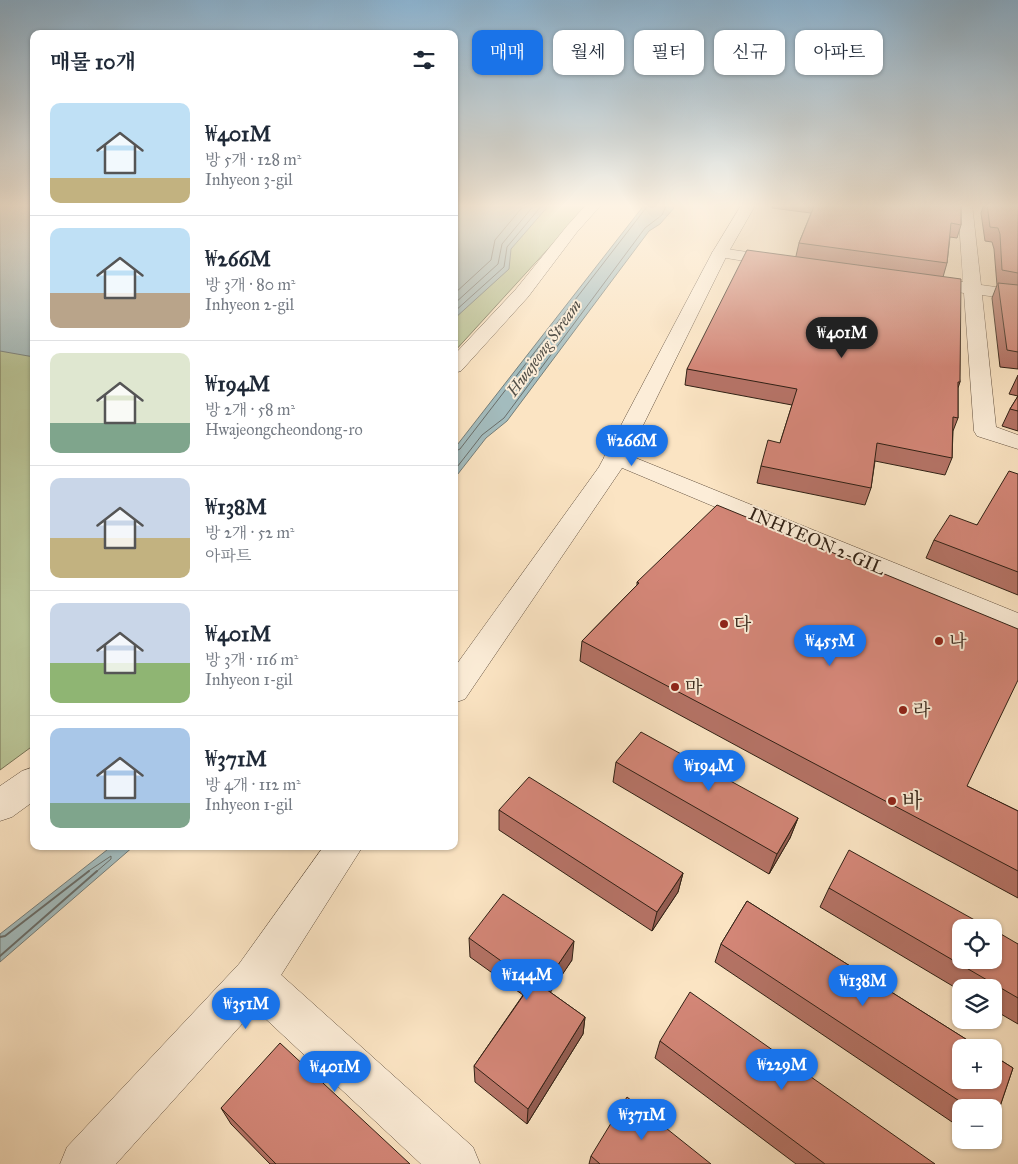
<!DOCTYPE html>
<html lang="ko">
<meta charset="utf-8">
<style>
body{margin:0;font-family:"IM FELL Great Primer","Noto Serif KR",serif;background:#f2f2f3;color:#1f2937;height:100vh;display:flex;flex-direction:column;font-size:19px;white-space:nowrap}
*{box-sizing:border-box;margin:0}
p{font-size:16px;color:#747a83}
.icon{flex:none;width:28px;height:28px;fill:none;stroke:currentColor;stroke-width:2;stroke-linecap:round;stroke-linejoin:round}
.map{position:relative;flex:1;overflow:hidden}
.side{position:absolute;left:30px;top:30px;width:428px;height:820px;display:flex;flex-direction:column;background:#fff;border-radius:10px;box-shadow:0 1px 4px #0004}
.side>*{flex:none}
.top-card{position:absolute;left:472px;top:30px;width:470px;height:45px;display:flex;gap:10px}
.fabs{position:absolute;left:952px;top:919px;display:grid;gap:10px}
.fabs a{display:grid;place-items:center;width:50px;height:50px;border-radius:10px;background:#fff;box-shadow:0 1px 4px #0004;font-size:25px}
.price{position:absolute;translate:-50% -42px;padding:0 11px;border-radius:18px;background:#1a73e8;color:#fff;font-size:16px;line-height:32px;filter:drop-shadow(0 1px 2px #0008)}
.price::after{content:'';position:absolute;left:50%;top:30px;width:15px;height:11px;margin-left:-8px;background:inherit;clip-path:polygon(0 0,100% 0,50% 100%)}
.price.current{background:#222;color:#fff}
ul{padding:0;list-style:none}
li{display:flex;align-items:center;gap:15px;height:125px;padding:0 20px}
li+li{border-top:1px solid #e0e1e3}
li span{display:grid;place-items:center;flex:none;width:140px;height:100px;border-radius:10px;color:#555}
li>.icon{margin-inline-start:auto}
span .icon{width:60px;height:60px;fill:#fffc;stroke-width:1}
li b{font-size:21px}
h2{display:flex;justify-content:space-between;align-items:center;height:60px;padding:0 20px;font-size:21px}
.pill{padding:0 18px;border-radius:10px;background:#fff;box-shadow:0 1px 4px #0004;font-size:18px;line-height:45px}
.pill.current{background:#1a73e8;color:#fff}
.map>svg:first-child{display:block}
.green{fill:#bac597;stroke:#767356}
.water{fill:#a3bcbe;stroke:#757e7a}
.lines{fill:none;stroke-linecap:round;stroke-linejoin:round}
.shore-far1{stroke:#6a6e6a;stroke-width:1}
.shore{stroke:#6a6e6a;stroke-width:2}
.minor-casing{stroke:#645240;stroke-width:1}
.tertiary-casing{stroke:#645240;stroke-width:1}
.minor{fill:#fcedd8;fill-rule:evenodd}
.tertiary{fill:#fcedd8;fill-rule:evenodd}
.wall{fill:#b57366;stroke:#312115}
.shaded-wall{fill:#945e53;stroke:#312115}
.building{fill:#d38677;stroke:#312115}
.poi-dot{fill:#8f2418;stroke:#fcedd8;stroke-width:2}
.labels{text-anchor:middle;dominant-baseline:central;stroke-width:4;stroke-linejoin:round;paint-order:stroke}
.far-water-label{font-size:16px;font-style:italic;fill:#535048;stroke:#fcedd8}
.street-label{font-size:18px;fill:#312115;stroke:#fcedd8}
.poi-label{font-size:18px;fill:#312115;stroke:#fcedd8;text-anchor:start}
.near-poi-label{font-size:21px;fill:#312115;stroke:#fcedd8;text-anchor:start}
</style>
<div class="map">
<svg width="1018" height="1164" viewBox="0 0 1018 1164">
<rect width="100%" height="100%" fill="#fbe4c3"/>
<filter id="stains"><feTurbulence type="fractalNoise" baseFrequency=".004" numOctaves="4"/><feColorMatrix values="0 0 0 0 .2 0 0 0 0 .09 0 0 0 0 .02 0 0 0 .5 -.17"/></filter>
<radialGradient id="worn" r=".72"><stop offset=".6" stop-color="#630" stop-opacity="0"/><stop offset="1" stop-color="#630" stop-opacity=".3"/></radialGradient>
<path class="green" d="M 0,204 L 34,204 L 34,745 L 0,770 Z
M 454,204 L 589,204 L 454,352 Z"/>
<path class="water" d="M 0,204 L 34,204 L 34,357 L 0,351 Z
M 454,204 L 550,204 L 511,249 L 509,269 L 454,319 Z
M 645,204 L 670,204 L 674,208 L 660,224 L 649,231 L 507,421 L 486,438 L 454,479 L 454,449 Z
M 112,846 L 134,846 L 0,962 L 0,934 Z"/>
<g class="lines">
<path class="shore-far1" d="M 454,294 L 491,260 L 495,240 L 525,204
M 454,304 L 498,264 L 502,244 L 535,204
M 454,312 L 504,267 L 507,247 L 543,204
M 454,452 L 460,449 L 649,204
M 454,471 L 482,435 L 504,418 L 645,228 L 662,215 L 667,204
M 87,872 L 111,856 L 111,859 L 96,872"/>
<path class="shore" d="M 0,937 L 5,936 L 89,871
M 0,956 L 97,871"/>
<defs>
<path id="minor" d="M 958,204 L 972,204 L 981,285 L 1018,290 L 1018,300 L 982,295 L 996,427 L 1018,435 L 1018,449 L 977,436 L 974,431 L 964,293 L 925,287 L 919,286 L 916,282 L 919,278 L 925,277 L 963,282 Z
M 720,248 L 781,257 L 787,259 L 789,262 L 787,265 L 781,267 L 714,256 L 712,253 L 714,250 Z
M 616,450 L 1018,613 L 1018,634 L 608,462 L 604,457 L 608,452 Z
M 254,958 L 269,964 L 473,1147 L 480,1164 L 421,1164 L 239,994 L 233,979 L 239,964 Z"/>
<path id="tertiary" d="M 587,204 L 602,204 L 577,232 L 528,297 L 461,371 L 454,373 L 454,355 L 516,289 L 567,226 Z
M 742,204 L 756,204 L 728,253 L 622,468 L 465,699 L 454,703 L 454,668 L 599,467 L 712,253 Z
M 34,767 L 34,801 L 12,817 L 0,821 L 0,786 L 22,771 Z
M 324,846 L 363,846 L 269,994 L 116,1164 L 60,1164 L 67,1147 L 239,964 Z"/>
</defs>
<use href="#minor" class="minor-casing"/>
<use href="#tertiary" class="tertiary-casing"/>
<use href="#minor" class="minor"/>
<use href="#tertiary" class="tertiary"/>
</g>
<path class="wall" d="M 773,204 L 961,204 L 961,225 L 957,238 L 950,237 L 947,263 L 943,277 L 960,382 L 958,388 L 958,418 L 953,431 L 952,458 L 945,475 L 875,461 L 871,488 L 865,505 L 757,483 L 761,466 L 780,443 L 792,405 L 685,385 L 687,369 L 796,256 L 799,243 L 811,213 L 772,208 Z
M 984,204 L 1018,204 L 1018,369 L 1000,367 L 992,298 L 997,285 L 994,249 L 992,242 L 985,241 L 981,213 Z
M 1018,375 L 1018,431 L 1002,426 L 1010,409 L 1018,396 L 1009,394 Z
M 1018,474 L 1018,595 L 926,558 L 934,540 L 977,525 Z
M 637,582 L 967,786 L 1018,811 L 1018,898 L 580,661 L 582,641 L 637,585 Z
M 616,762 L 798,818 L 790,838 L 769,874 L 613,782 Z
M 499,810 L 683,873 L 678,892 L 652,931 L 499,830 Z
M 829,888 L 1018,944 L 1018,1024 L 994,1010 L 994,988 L 961,988 L 961,991 L 820,907 Z
M 747,901 L 980,1048 L 961,1048 L 961,1080 L 994,1080 L 994,1056 L 1013,1068 L 994,1124 L 994,1108 L 961,1108 L 961,1128 L 715,962 L 721,944 Z
M 469,938 L 572,960 L 550,992 L 585,1017 L 583,1034 L 527,1124 L 475,1082 L 474,1066 L 523,995 L 470,957 Z
M 660,1041 L 935,1164 L 796,1164 L 655,1058 Z
M 221,1108 L 410,1164 L 270,1164 L 231,1124 Z
M 591,1156 L 711,1164 L 589,1164 Z"/>
<path class="shaded-wall" d="M 798,818 L 790,838 L 769,874 L 777,854 Z
M 683,873 L 678,892 L 652,931 L 657,912 Z
M 574,941 L 572,960 L 542,1005 L 543,987 Z
M 585,1017 L 583,1034 L 527,1124 L 528,1109 Z"/>
<path class="building" d="M 815,204 L 961,204 L 961,225 L 951,223 L 947,263 L 799,243 Z
M 987,204 L 1018,204 L 1018,273 L 1002,270 L 1000,234 L 998,228 L 990,227 Z
M 747,250 L 961,279 L 960,382 L 958,382 L 958,418 L 953,417 L 952,458 L 877,443 L 871,488 L 761,466 L 768,440 L 780,443 L 797,389 L 687,369 Z
M 998,283 L 1018,285 L 1018,352 L 1007,350 Z
M 1018,396 L 1018,411 L 1010,409 Z
M 1009,471 L 1018,474 L 1018,572 L 934,540 L 950,515 L 977,525 Z
M 717,505 L 1018,629 L 1018,680 L 967,786 L 1018,811 L 1018,871 L 582,641 L 639,583 L 637,582 Z
M 641,732 L 798,818 L 777,854 L 616,762 Z
M 529,777 L 683,873 L 657,912 L 499,810 Z
M 849,850 L 989,928 L 961,928 L 961,960 L 994,960 L 994,930 L 1018,944 L 1018,998 L 829,888 Z
M 503,894 L 574,941 L 543,987 L 585,1017 L 528,1109 L 474,1066 L 532,983 L 469,938 Z
M 747,901 L 980,1048 L 961,1048 L 961,1080 L 994,1080 L 994,1056 L 1013,1068 L 994,1124 L 994,1108 L 970,1108 L 721,944 Z
M 690,992 L 935,1164 L 825,1164 L 660,1041 Z
M 280,1043 L 410,1164 L 276,1164 L 221,1108 Z
M 627,1097 L 711,1164 L 600,1164 L 591,1156 Z"/>
<linearGradient id="sky" x2="0" y2="1"><stop stop-color="#8cb7d7"/><stop offset="0.56" stop-color="#fdf3e4"/><stop offset="1" stop-color="#fdf3e4" stop-opacity="0"/></linearGradient>
<rect width="1018" height="367" fill="url(#sky)"/>
<g class="poi-dot">
<circle cx="724" cy="624" r="5"/>
<circle cx="939" cy="641" r="5"/>
<circle cx="675" cy="687" r="5"/>
<circle cx="903" cy="710" r="5"/>
<circle cx="892" cy="801" r="5"/>
</g>
<g class="labels">
<g class="far-water-label">
<text transform="translate(544 348) rotate(-54)">Hwajeong Stream</text>
</g>
<g class="street-label">
<text transform="translate(817 541) rotate(23)">INHYEON 2-GIL</text>
</g>
<g class="poi-label">
<text x="734" y="624">다</text>
<text x="949" y="641">나</text>
<text x="685" y="687">마</text>
<text x="913" y="710">라</text>
</g>
<g class="near-poi-label">
<text x="902" y="801">바</text>
</g>
</g>
<rect width="100%" height="100%" filter="url(#stains)"/>
<rect width="100%" height="100%" fill="url(#worn)"/>
</svg>
<div class="fabs">
<a><svg class="icon" aria-label="locate" viewBox="0 0 24 24"><circle cx="12" cy="12" r="6"/><path d="M12 2v4M12 18v4M2 12h4M18 12h4"/></svg></a>
<a><svg class="icon" aria-label="layers" viewBox="0 0 24 24"><path d="M12 4l9 5-9 5-9-5zM3 14l9 5 9-5"/></svg></a>
<a>+</a>
<a>−</a>
</div>
<b class="price current" style="left:842px;top:359px">₩401M</b>
<b class="price" style="left:632px;top:467px">₩266M</b>
<b class="price" style="left:830px;top:667px">₩455M</b>
<b class="price" style="left:709px;top:792px">₩194M</b>
<b class="price" style="left:527px;top:1001px">₩144M</b>
<b class="price" style="left:863px;top:1007px">₩138M</b>
<b class="price" style="left:246px;top:1030px">₩351M</b>
<b class="price" style="left:782px;top:1091px">₩229M</b>
<b class="price" style="left:335px;top:1093px">₩401M</b>
<b class="price" style="left:642px;top:1141px">₩371M</b>
<div class="top-card">
<a class="pill current">매매</a>
<a class="pill">월세</a>
<a class="pill">필터</a>
<a class="pill">신규</a>
<a class="pill">아파트</a>
</div>
<section class="side">
<h2>매물 10개<svg class="icon" aria-label="filters" viewBox="0 0 24 24"><path d="M4 7h16M4 17h16"/><circle cx="9" cy="7" r="2"/><circle cx="15" cy="17" r="2"/></svg></h2>
<ul>
<li><span style="background:linear-gradient(#bfe0f5 75%,#c2b280 0)"><svg class="icon" aria-label="home" viewBox="0 0 24 24"><path d="M3 11l9-7 9 7M6 9v11h12V9"/></svg></span><div><b>₩401M</b><p>방 5개 · 128 m²</p><p>Inhyeon 3-gil</p></div></li>
<li><span style="background:linear-gradient(#bfe0f5 65%,#b9a48a 0)"><svg class="icon" aria-label="home" viewBox="0 0 24 24"><path d="M3 11l9-7 9 7M6 9v11h12V9"/></svg></span><div><b>₩266M</b><p>방 3개 · 80 m²</p><p>Inhyeon 2-gil</p></div></li>
<li><span style="background:linear-gradient(#dfe7d0 70%,#7fa58c 0)"><svg class="icon" aria-label="home" viewBox="0 0 24 24"><path d="M3 11l9-7 9 7M6 9v11h12V9"/></svg></span><div><b>₩194M</b><p>방 2개 · 58 m²</p><p>Hwajeongcheondong-ro</p></div></li>
<li><span style="background:linear-gradient(#c9d6e8 60%,#c2b280 0)"><svg class="icon" aria-label="home" viewBox="0 0 24 24"><path d="M3 11l9-7 9 7M6 9v11h12V9"/></svg></span><div><b>₩138M</b><p>방 2개 · 52 m²</p><p>아파트</p></div></li>
<li><span style="background:linear-gradient(#c9d6e8 60%,#8fb573 0)"><svg class="icon" aria-label="home" viewBox="0 0 24 24"><path d="M3 11l9-7 9 7M6 9v11h12V9"/></svg></span><div><b>₩401M</b><p>방 3개 · 116 m²</p><p>Inhyeon 1-gil</p></div></li>
<li><span style="background:linear-gradient(#a9c7e8 75%,#7fa58c 0)"><svg class="icon" aria-label="home" viewBox="0 0 24 24"><path d="M3 11l9-7 9 7M6 9v11h12V9"/></svg></span><div><b>₩371M</b><p>방 4개 · 112 m²</p><p>Inhyeon 1-gil</p></div></li>
</ul>
</section>
</div>
